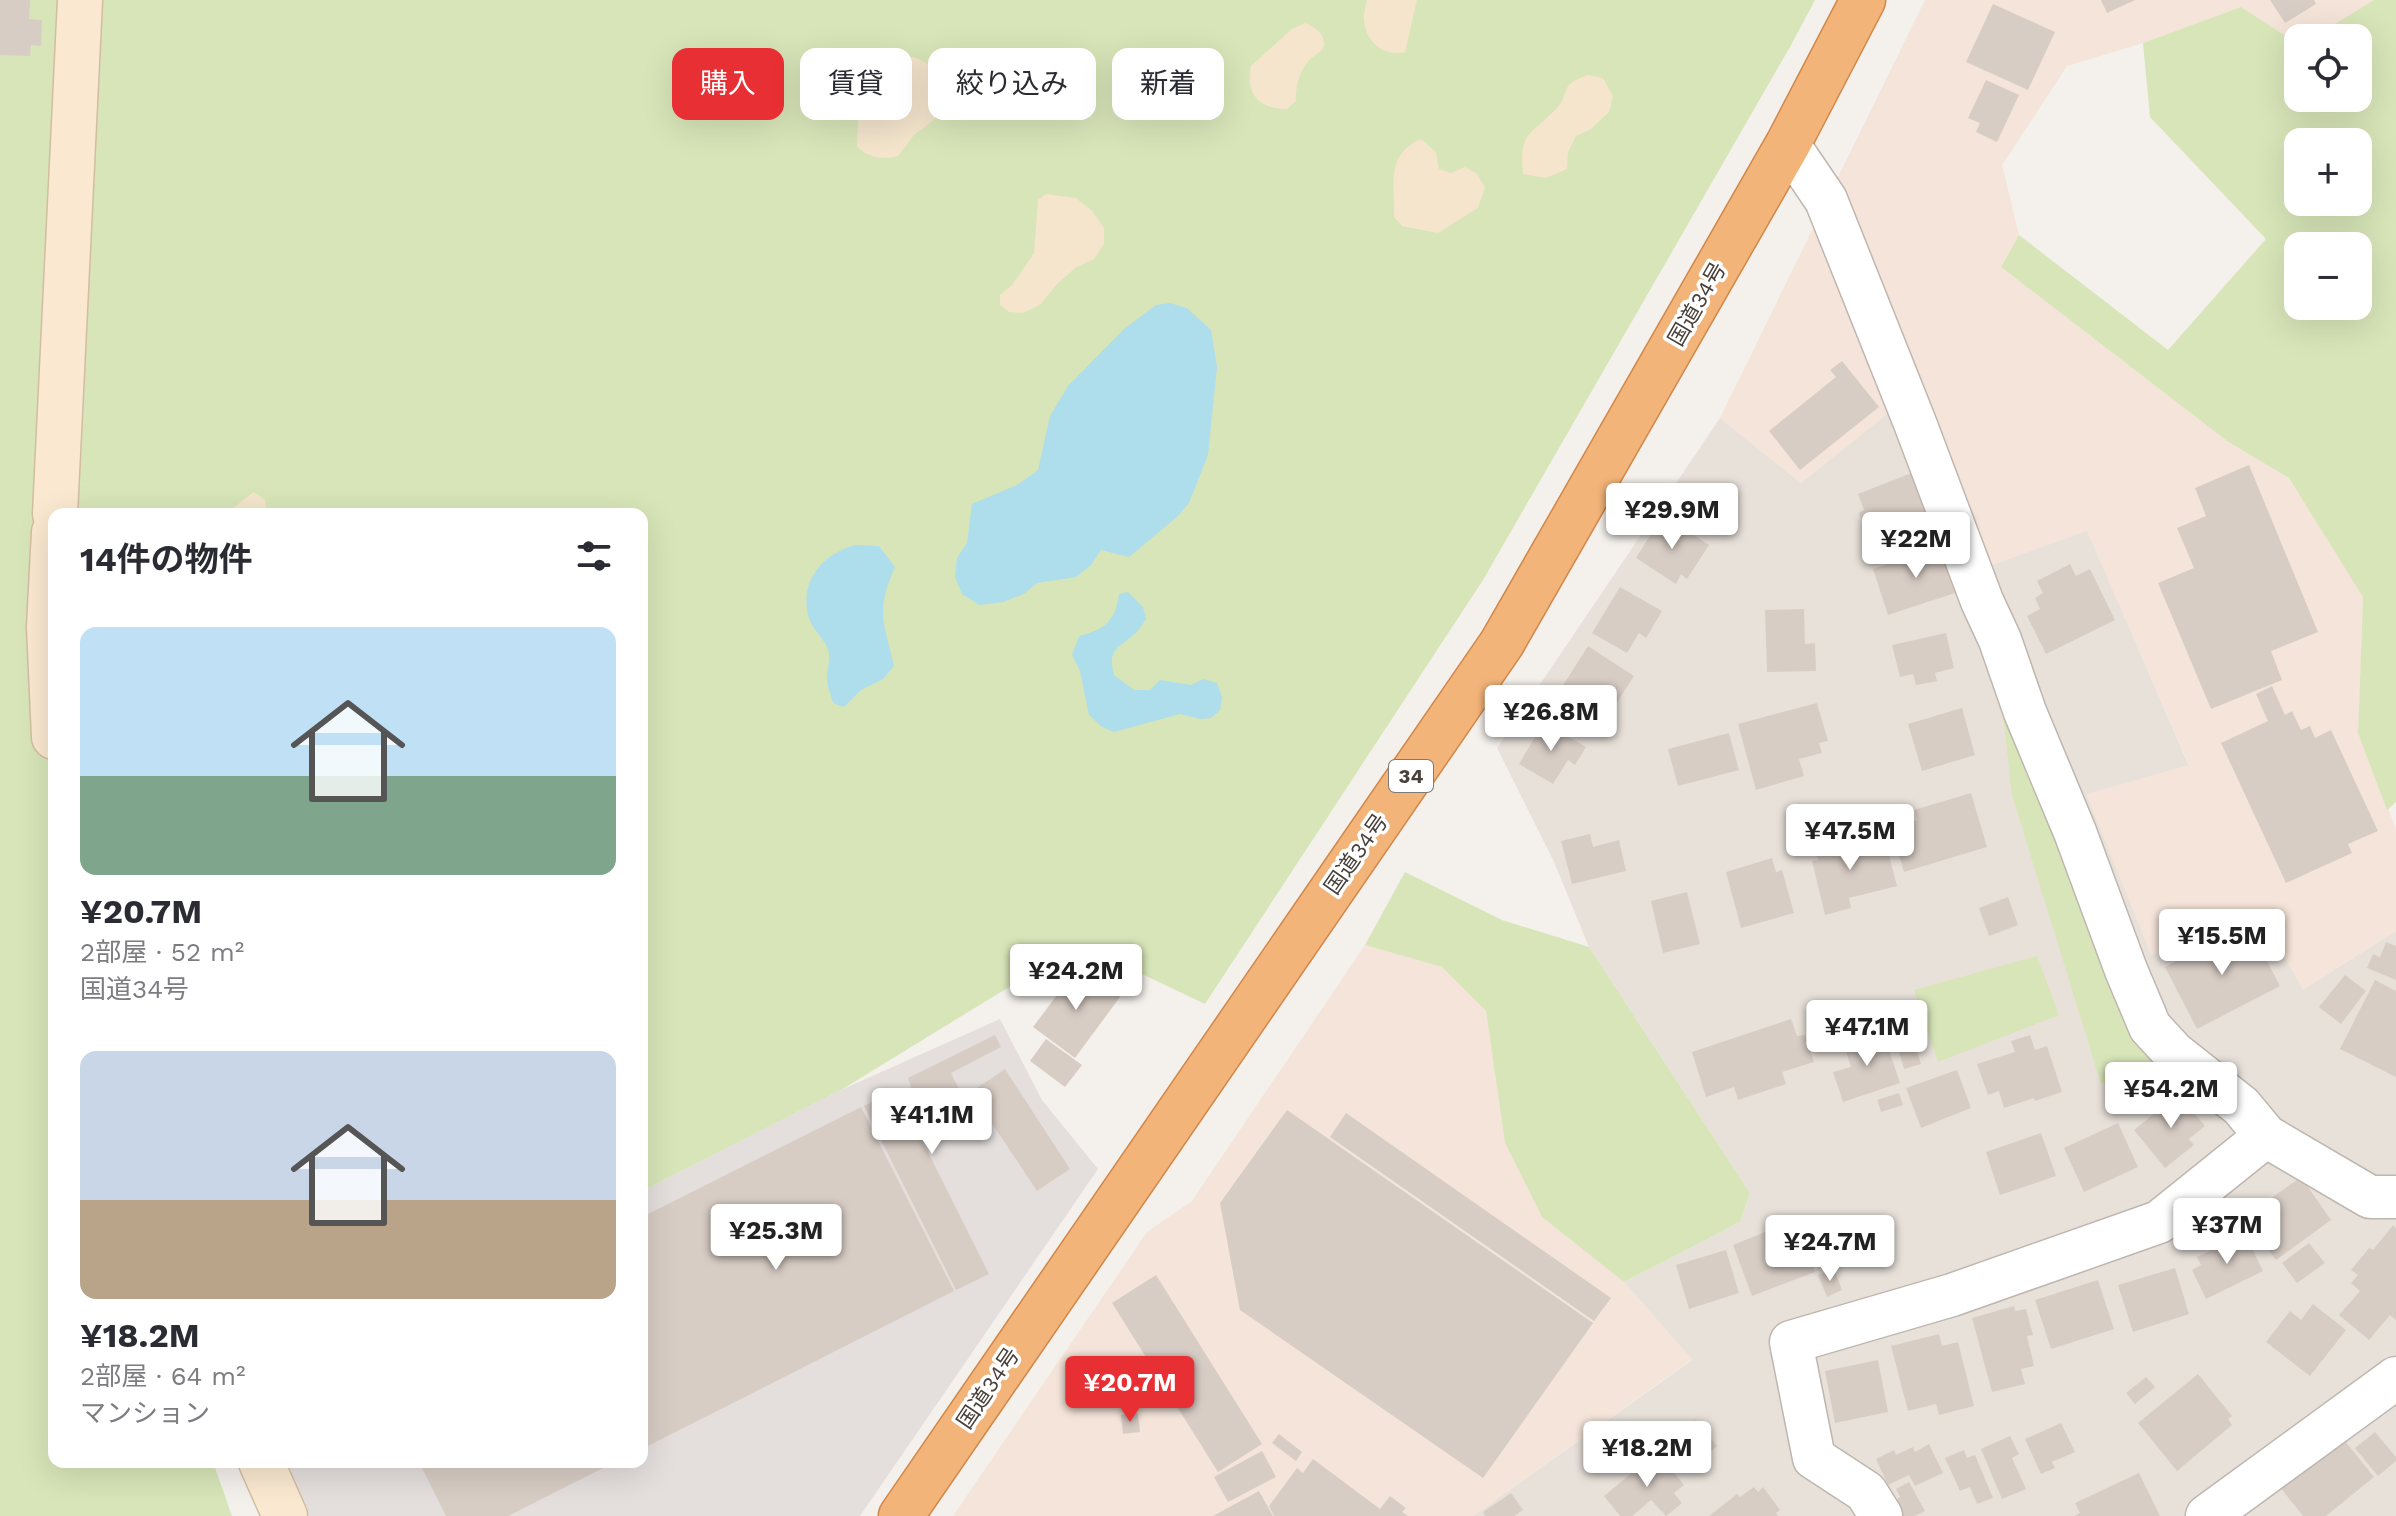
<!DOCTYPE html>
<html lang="ja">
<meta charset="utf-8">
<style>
body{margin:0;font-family:"Work Sans","Noto Sans JP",sans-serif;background:#f7f7f7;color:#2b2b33;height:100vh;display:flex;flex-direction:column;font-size:30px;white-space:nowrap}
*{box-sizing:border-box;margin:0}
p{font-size:26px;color:#7c7c81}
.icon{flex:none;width:44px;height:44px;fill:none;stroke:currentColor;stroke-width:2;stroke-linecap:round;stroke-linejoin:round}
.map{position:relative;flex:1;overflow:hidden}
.side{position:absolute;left:48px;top:508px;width:600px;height:960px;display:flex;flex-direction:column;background:#fff;border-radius:16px;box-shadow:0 8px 32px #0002}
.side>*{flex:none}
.guide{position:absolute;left:672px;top:48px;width:760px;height:72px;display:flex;gap:16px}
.controls{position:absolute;left:2284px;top:24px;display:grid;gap:16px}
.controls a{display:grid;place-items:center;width:88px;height:88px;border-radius:16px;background:#fff;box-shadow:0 8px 32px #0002;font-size:40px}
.price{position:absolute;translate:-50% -68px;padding:0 18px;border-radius:8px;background:#fff;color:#222;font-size:26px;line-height:52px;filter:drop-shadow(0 2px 4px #0008)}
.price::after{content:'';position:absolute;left:50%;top:48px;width:24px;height:18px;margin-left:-12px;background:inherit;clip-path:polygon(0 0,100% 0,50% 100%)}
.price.on{background:#e82f34;color:#fff}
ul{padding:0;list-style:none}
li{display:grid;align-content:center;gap:16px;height:424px;padding:0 32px}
li span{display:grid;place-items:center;height:248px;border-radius:16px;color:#555}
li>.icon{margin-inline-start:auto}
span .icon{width:144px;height:144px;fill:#fffc;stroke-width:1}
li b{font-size:34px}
h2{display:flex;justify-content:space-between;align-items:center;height:96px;padding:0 32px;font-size:34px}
.chip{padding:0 28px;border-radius:16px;background:#fff;box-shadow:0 8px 32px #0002;font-size:28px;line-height:72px}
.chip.on{background:#e82f34;color:#fff}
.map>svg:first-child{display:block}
.residential{fill:#e8e1da}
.commercial{fill:#f4e4d9}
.industrial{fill:#e4dfdd}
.green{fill:#d8e5b8;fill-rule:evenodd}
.sand{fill:#f4e5cc}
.water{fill:#aeddeb}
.building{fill:#d8cdc5}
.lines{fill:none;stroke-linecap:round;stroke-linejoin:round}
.street-casing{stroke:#bfb6af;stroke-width:45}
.secondary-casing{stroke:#d3bda1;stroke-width:47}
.highway-casing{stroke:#d18749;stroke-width:47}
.street{stroke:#fff;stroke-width:42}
.secondary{stroke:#fae8d0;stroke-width:44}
.highway{stroke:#f2b479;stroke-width:44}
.labels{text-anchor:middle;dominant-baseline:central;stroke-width:7;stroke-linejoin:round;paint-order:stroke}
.shield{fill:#fff;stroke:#7f7975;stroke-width:2}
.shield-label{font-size:20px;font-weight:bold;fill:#48403a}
.street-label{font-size:22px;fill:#48403a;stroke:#fff}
</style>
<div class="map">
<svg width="2396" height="1516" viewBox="0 0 2396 1516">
<rect width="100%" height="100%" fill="#f4f0ec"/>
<path class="residential" d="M 1891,410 L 1992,565 L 2087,530 L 2189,766 L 2259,912 L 2303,989 L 2396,931 L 2396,1362 L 2187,1516 L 1473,1516 L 1692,1360 L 1624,1282 L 1740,1222 L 1750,1193 L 1589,947 L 1554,862 L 1497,748 L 1720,418 L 1801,483 Z
M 2396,1392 L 2396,1516 L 2230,1516 Z"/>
<path class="commercial" d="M 1925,0 L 2374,0 L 2312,38 L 2298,38 L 2298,44 L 2241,7 L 2143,43 L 2067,66 L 2002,165 L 2019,235 L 2001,267 L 2227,441 L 2289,478 L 2363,596 L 2358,733 L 2396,829 L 2396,931 L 2303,990 L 2259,912 L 2151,955 L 2086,794 L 2189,765 L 2087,531 L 1992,565 L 1891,411 L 1801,483 L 1720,418 Z
M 1365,945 L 1442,967 L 1486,1011 L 1505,1143 L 1542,1217 L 1624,1282 L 1692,1359 L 1473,1516 L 953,1516 L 1147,1232 L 1192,1201 Z"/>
<path class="industrial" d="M 1000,1019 L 1042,1100 L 1098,1169 L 860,1516 L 309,1516 L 286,1462 L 642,1462 L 642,1191 L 841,1090 Z"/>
<path class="green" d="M 0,0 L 1815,0 L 1790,47 L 1483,580 L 1205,1004 L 1079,944 L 841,1090 L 642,1191 L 642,514 L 54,514 L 54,1462 L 213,1462 L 232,1516 L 0,1516 Z
M 2374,0 L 2396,0 L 2396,802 L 2387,810 L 2358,733 L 2363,597 L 2289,478 L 2227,441 L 2001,267 L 2019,235 L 2168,350 L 2266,239 L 2150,117 L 2143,43 L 2241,7 L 2298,44 L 2298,98 L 2358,98 L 2358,38 L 2312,38 ZM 2298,142 L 2358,142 L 2358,202 L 2298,202 ZM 2298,246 L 2358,246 L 2358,306 L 2298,306 Z
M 1998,670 L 2154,1064 L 2101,1084 L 2012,795 Z
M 1405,872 L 1502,920 L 1589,947 L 1750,1193 L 1740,1222 L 1624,1282 L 1542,1217 L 1505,1143 L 1486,1011 L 1442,967 L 1365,945 Z
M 2037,956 L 2059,1015 L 1938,1062 L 1914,990 Z"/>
<path class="sand" d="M 1367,0 L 1417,0 L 1405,52 C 1383,57 1366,42 1364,20 C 1363,14 1366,6 1367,0 Z
M 1305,23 C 1314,26 1326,35 1324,46 C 1322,52 1315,55 1310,59 C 1300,69 1295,87 1296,101 L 1287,109 C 1259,109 1245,94 1251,66 L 1292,29 Z
M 913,57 C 943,66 945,91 936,118 L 914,135 L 898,156 C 882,160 868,158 857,146 L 858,116 L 874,82 L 887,67 L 899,60 Z
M 1588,75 L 1603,78 L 1613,96 L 1609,112 L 1591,129 L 1576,136 L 1568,152 L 1567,169 L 1546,178 L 1523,174 C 1519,133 1529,136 1555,110 C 1572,93 1556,86 1588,75 Z
M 1421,139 L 1436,152 L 1439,169 L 1451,173 L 1465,167 L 1477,174 L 1485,187 L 1478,208 L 1438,233 L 1402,226 L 1394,217 C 1395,186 1385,154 1421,139 Z
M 1046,194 L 1076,198 L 1092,211 L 1104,228 L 1104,244 L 1094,259 L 1075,268 L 1058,283 L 1040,305 L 1023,313 L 1009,312 L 1000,305 L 1000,295 L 1012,285 L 1034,253 L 1038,200 Z
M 254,492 L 265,500 L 267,514 L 210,514 C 215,513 220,514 225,513 C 231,511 246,497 254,492 Z"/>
<path class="water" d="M 1170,303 L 1187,308 L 1211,330 L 1217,367 L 1208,455 L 1189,503 L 1178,516 L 1129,557 L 1101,550 L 1091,565 L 1076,577 L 1037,583 L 1024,594 L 1003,602 L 979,605 L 962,594 L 955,577 L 957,558 L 967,543 L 972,504 L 1017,485 L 1038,470 L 1050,416 L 1068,386 L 1124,329 L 1156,305 Z
M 855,545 L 879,546 L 895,567 C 875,612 884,622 894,666 L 883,679 L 861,690 L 844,707 L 833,703 C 831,695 827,686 827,678 C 827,667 832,658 827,647 C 822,636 811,628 808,615 C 800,580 823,554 855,545 Z
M 1128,592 L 1143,607 L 1146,619 C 1142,625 1138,632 1132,636 C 1115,650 1108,650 1114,675 L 1134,690 L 1150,690 L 1160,680 L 1191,685 L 1203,679 L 1217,683 L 1222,697 L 1220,710 L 1211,718 L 1200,719 L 1180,714 L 1114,732 L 1102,727 L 1089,715 L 1080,671 L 1072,655 L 1079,636 C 1105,629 1115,622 1119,594 Z"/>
<path class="building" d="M 0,0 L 30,0 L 29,19 L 42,20 L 41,46 L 31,45 L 30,56 L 0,55 Z
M 2101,0 L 2135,0 L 2107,13 Z
M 2270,0 L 2314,0 L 2316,4 L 2285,23 Z
M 1993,4 L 2055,32 L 2028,90 L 1966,62 Z
M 1986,80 L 2019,95 L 1997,142 L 1976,132 L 1980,123 L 1968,118 Z
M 1842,361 L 1879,407 L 1800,470 L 1769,431 L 1836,377 L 1830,370 Z
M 2249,465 L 2318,632 L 2271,651 L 2282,680 L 2211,709 L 2158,583 L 2194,568 L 2177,528 L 2206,516 L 2195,488 Z
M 1914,472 L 1931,515 L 1870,540 L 1859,513 L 1864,510 L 1858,494 Z
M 1663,515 L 1709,545 L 1687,579 L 1681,574 L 1676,584 L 1636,558 Z
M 1943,545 L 1958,592 L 1888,615 L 1873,569 Z
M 2070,564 L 2076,576 L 2090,569 L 2115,620 L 2046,654 L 2027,616 L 2040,609 L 2035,598 L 2043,593 L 2037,581 Z
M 1620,587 L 1662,611 L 1646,638 L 1639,633 L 1627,653 L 1592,633 Z
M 1804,609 L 1805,644 L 1815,643 L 1816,671 L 1767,672 L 1765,610 Z
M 1946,633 L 1954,668 L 1935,673 L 1937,681 L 1916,685 L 1913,674 L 1900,677 L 1892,645 Z
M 1588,646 L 1634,676 L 1603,724 L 1557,695 Z
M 2272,686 L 2285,715 L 2292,711 L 2301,730 L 2310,726 L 2315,738 L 2331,730 L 2378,831 L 2348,844 L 2352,853 L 2286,883 L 2221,743 L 2268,721 L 2256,694 Z
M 1817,703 L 1828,741 L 1819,743 L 1822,753 L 1799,759 L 1804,776 L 1756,790 L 1738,724 Z
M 1962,708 L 1975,755 L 1922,771 L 1908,724 Z
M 1544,722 L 1586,747 L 1575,765 L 1568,760 L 1553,784 L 1519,764 Z
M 1729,733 L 1739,770 L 1678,786 L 1668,749 Z
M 1971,793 L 1987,847 L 1904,872 L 1891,828 L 1917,820 L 1914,810 Z
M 1590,834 L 1593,847 L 1619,840 L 1626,871 L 1572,884 L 1561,841 Z
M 1836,834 L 1841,851 L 1885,840 L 1897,886 L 1849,898 L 1851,908 L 1825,915 L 1812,861 L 1818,860 L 1813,840 Z
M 1772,858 L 1776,872 L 1782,870 L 1794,913 L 1741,928 L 1726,872 Z
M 1687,892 L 1700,944 L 1663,953 L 1651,901 Z
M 2008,897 L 2018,925 L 1989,936 L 1979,908 Z
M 2250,928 L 2280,986 L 2197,1029 L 2165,967 L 2214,941 L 2216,945 Z
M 2386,942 L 2396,946 L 2396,980 L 2367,968 L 2373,954 L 2380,957 Z
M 1078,967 L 1120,997 L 1075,1058 L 1033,1027 Z
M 2345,975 L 2366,991 L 2341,1024 L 2319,1007 Z
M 2375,980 L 2396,991 L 2396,1077 L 2340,1049 Z
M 1791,1019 L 1797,1036 L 1805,1035 L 1814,1062 L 1782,1072 L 1786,1084 L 1738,1100 L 1734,1087 L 1706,1097 L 1692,1052 Z
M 1883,1032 L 1900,1083 L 1843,1102 L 1833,1072 L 1851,1067 L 1844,1045 Z
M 995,1035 L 1001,1047 L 951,1073 L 971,1113 L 922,1140 L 989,1274 L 956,1290 L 864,1106 L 896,1091 L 901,1099 L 913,1093 L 908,1078 Z
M 2030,1035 L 2035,1050 L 2047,1046 L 2062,1092 L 2035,1101 L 2034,1098 L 2004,1108 L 1999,1091 L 1988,1095 L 1977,1064 L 2015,1052 L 2011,1041 Z
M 1912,1037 L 1921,1064 L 1904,1069 L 1896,1042 Z
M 1046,1039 L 1082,1065 L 1065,1087 L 1030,1061 Z
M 1005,1069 L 1070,1169 L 1037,1191 L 971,1092 Z
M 1957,1070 L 1971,1108 L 1921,1128 L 1906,1088 Z
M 2183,1090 L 2194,1104 L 2190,1108 L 2205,1126 L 2189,1139 L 2194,1145 L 2165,1168 L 2134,1130 Z
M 1899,1093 L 1903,1105 L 1881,1112 L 1877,1100 Z
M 861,1107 L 954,1291 L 642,1449 L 642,1217 Z
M 1287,1110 L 1593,1323 L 1483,1478 L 1240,1310 L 1220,1203 Z
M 1346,1113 L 1611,1298 L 1594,1321 L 1330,1137 Z
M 2118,1123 L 2138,1167 L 2084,1192 L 2064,1148 Z
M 2041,1133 L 2056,1176 L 2000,1195 L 1986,1152 Z
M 2301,1177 L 2331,1220 L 2276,1260 L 2245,1217 Z
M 1795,1220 L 1815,1272 L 1752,1296 L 1733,1245 Z
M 2393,1225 L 2396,1228 L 2396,1320 L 2390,1315 L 2369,1340 L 2339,1315 L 2360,1291 L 2351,1283 L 2358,1275 L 2351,1270 L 2369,1248 L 2373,1250 Z
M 2245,1234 L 2263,1271 L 2206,1299 L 2192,1270 L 2201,1265 L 2197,1257 Z
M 2309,1243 L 2325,1263 L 2297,1283 L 2282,1263 Z
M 1726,1250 L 1739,1293 L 1689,1309 L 1676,1265 Z
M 2175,1268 L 2189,1314 L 2133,1332 L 2118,1285 Z
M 1834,1269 L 1842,1290 L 1827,1297 L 1818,1275 Z
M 1156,1275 L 1262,1444 L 1218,1472 L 1112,1303 Z
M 2098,1280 L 2114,1329 L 2051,1349 L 2035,1300 Z
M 2313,1304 L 2346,1330 L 2310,1376 L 2266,1342 L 2290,1311 L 2301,1320 Z
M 2014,1306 L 2015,1311 L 2026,1309 L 2033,1335 L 2027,1336 L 2034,1366 L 2021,1369 L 2025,1384 L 1992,1392 L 1972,1318 Z
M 1939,1334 L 1942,1346 L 1958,1342 L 1974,1406 L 1939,1415 L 1936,1404 L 1908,1411 L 1891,1346 Z
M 1878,1360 L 1888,1412 L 1835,1423 L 1825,1371 Z
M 2198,1374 L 2232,1416 L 2228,1419 L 2232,1425 L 2177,1471 L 2138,1423 Z
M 2146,1377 L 2155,1387 L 2135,1404 L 2126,1393 Z
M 1138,1413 L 1140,1432 L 1123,1434 L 1121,1415 Z
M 1695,1420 L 1717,1446 L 1683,1474 L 1662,1449 Z
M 2061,1423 L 2075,1452 L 2052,1462 L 2055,1468 L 2041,1474 L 2025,1439 Z
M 2375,1432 L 2396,1457 L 2396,1461 L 2378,1476 L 2355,1448 Z
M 1279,1434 L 1302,1452 L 1296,1461 L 1272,1443 Z
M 2340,1435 L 2374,1477 L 2326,1516 L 2303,1516 L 2279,1486 Z
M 2010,1436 L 2019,1454 L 2012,1458 L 2026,1489 L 2002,1499 L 1981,1449 Z
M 1929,1444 L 1943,1473 L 1915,1486 L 1909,1475 L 1888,1485 L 1876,1459 L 1894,1450 L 1896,1455 L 1913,1447 L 1915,1452 Z
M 1964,1450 L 1967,1458 L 1975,1455 L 1993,1498 L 1977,1504 L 1970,1487 L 1960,1491 L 1945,1458 Z
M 1262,1451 L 1276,1477 L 1228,1502 L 1214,1477 Z
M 1657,1452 L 1684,1485 L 1674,1493 L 1682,1503 L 1666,1516 L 1651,1500 L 1632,1516 L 1620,1516 L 1604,1496 Z
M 1313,1459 L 1380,1509 L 1390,1496 L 1406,1508 L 1402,1512 L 1408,1516 L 1274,1516 L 1269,1506 L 1297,1468 L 1303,1473 Z
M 419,1462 L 615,1462 L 508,1516 L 446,1516 Z
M 2139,1473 L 2160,1516 L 2074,1516 L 2080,1513 L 2075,1503 Z
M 1909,1482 L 1925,1511 L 1915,1516 L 1901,1516 L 1893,1501 L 1900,1497 L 1896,1489 Z
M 1754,1487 L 1758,1492 L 1763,1487 L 1780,1510 L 1776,1513 L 1778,1516 L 1709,1516 L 1737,1494 L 1740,1497 Z
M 1259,1491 L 1273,1516 L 1213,1516 Z
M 1511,1493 L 1523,1510 L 1514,1516 L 1485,1516 L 1483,1512 Z"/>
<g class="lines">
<defs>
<path id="street" d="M 1788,144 L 1826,200 L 1915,423 L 1982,601 L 2000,640 L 2025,712 L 2075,832 L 2126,970 L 2150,1027 L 2174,1053 L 2241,1106 L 2266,1136 L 2370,1197 L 2396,1197
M 1881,1516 L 1866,1492 L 1814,1458 L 1791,1342 L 1952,1295 L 2159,1222 L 2266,1136
M 2207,1516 L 2396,1378"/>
<path id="secondary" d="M 55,514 L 80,0
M 54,532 L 49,627 L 54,737
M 261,1462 L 285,1516"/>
<path id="highway" d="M 901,1516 L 1502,643 L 1788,144 L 1863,0"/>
</defs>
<use href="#street" class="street-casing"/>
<use href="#secondary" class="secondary-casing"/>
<use href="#highway" class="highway-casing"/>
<use href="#street" class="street"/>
<use href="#secondary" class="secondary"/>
<use href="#highway" class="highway"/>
</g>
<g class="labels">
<rect class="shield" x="1389" y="760" width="44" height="32" rx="6"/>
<g class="shield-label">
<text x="1411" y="776">34</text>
</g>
<g class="street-label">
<text transform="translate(1697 304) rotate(-60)">国道34号</text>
<text transform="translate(1356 854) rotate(-55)">国道34号</text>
<text transform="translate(988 1388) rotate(-56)">国道34号</text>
</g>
</g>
</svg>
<div class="controls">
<a><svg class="icon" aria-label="locate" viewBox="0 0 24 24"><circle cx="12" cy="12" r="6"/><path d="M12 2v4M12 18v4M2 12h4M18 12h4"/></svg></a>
<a>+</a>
<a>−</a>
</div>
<b class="price" style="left:1672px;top:551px">¥29.9M</b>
<b class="price" style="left:1916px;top:580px">¥22M</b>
<b class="price" style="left:1551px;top:753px">¥26.8M</b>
<b class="price" style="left:1850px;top:872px">¥47.5M</b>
<b class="price" style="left:2222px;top:977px">¥15.5M</b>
<b class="price" style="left:1076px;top:1012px">¥24.2M</b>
<b class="price" style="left:1867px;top:1068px">¥47.1M</b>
<b class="price" style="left:2171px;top:1130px">¥54.2M</b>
<b class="price" style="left:932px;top:1156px">¥41.1M</b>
<b class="price" style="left:2227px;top:1266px">¥37M</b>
<b class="price" style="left:776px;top:1272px">¥25.3M</b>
<b class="price" style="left:1830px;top:1283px">¥24.7M</b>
<b class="price on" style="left:1130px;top:1424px">¥20.7M</b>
<b class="price" style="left:1647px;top:1489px">¥18.2M</b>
<div class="guide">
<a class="chip on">購入</a>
<a class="chip">賃貸</a>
<a class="chip">絞り込み</a>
<a class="chip">新着</a>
</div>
<section class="side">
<h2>14件の物件<svg class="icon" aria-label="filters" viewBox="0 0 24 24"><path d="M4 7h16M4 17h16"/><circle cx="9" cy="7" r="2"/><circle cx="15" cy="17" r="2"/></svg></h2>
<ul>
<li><span style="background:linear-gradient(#bfe0f5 60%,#7fa58c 0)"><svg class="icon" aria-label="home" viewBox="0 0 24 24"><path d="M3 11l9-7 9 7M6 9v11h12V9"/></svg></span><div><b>¥20.7M</b><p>2部屋 · 52 m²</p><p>国道34号</p></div></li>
<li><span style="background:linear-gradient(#c9d6e8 60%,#b9a48a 0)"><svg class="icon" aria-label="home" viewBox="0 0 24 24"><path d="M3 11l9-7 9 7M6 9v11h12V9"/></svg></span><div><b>¥18.2M</b><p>2部屋 · 64 m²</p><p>マンション</p></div></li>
</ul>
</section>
</div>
